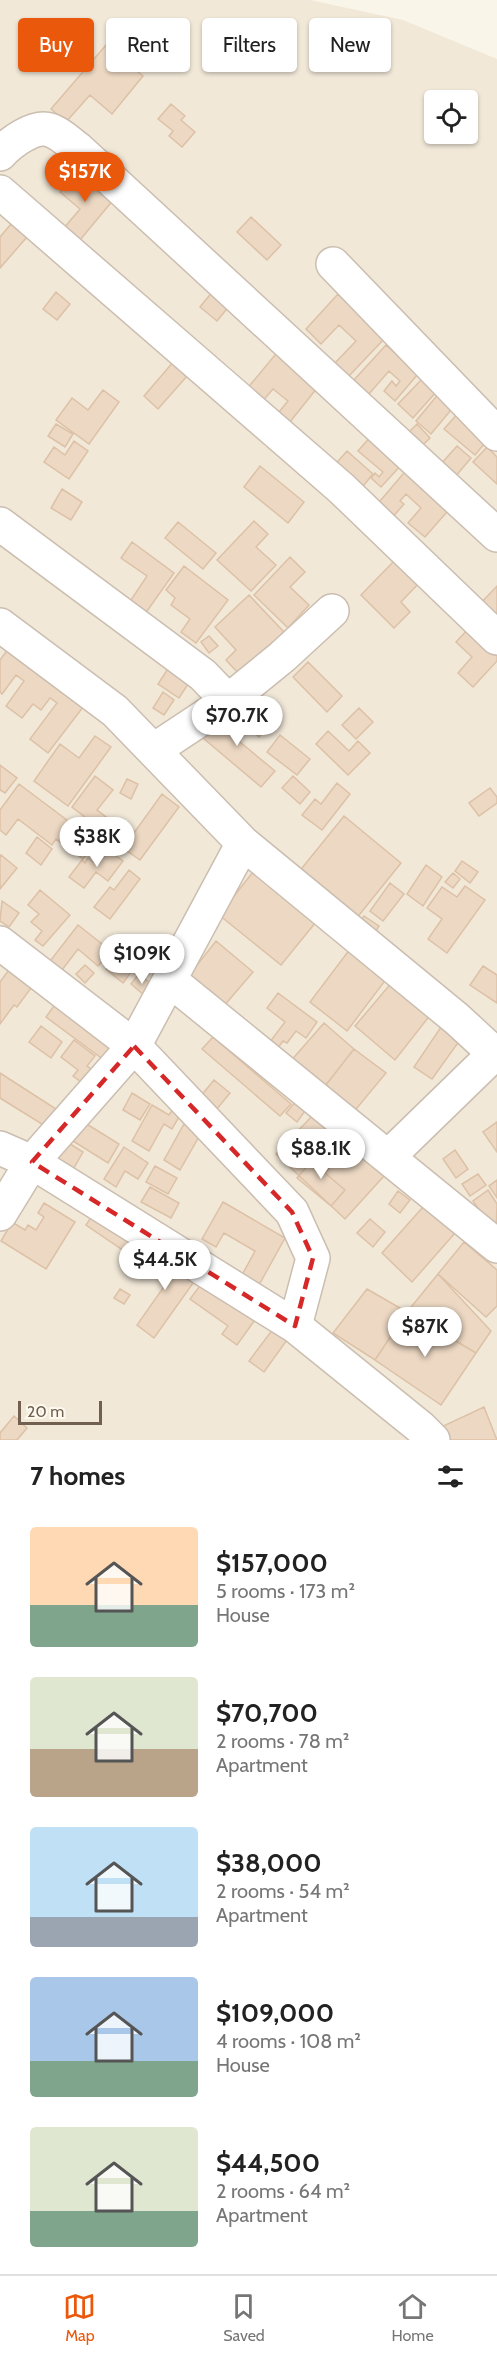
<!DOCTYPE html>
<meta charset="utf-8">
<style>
body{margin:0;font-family:Cabin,sans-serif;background:#f2f2f2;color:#222;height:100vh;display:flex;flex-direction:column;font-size:22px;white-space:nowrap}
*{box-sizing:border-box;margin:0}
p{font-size:20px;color:#767676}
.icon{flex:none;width:33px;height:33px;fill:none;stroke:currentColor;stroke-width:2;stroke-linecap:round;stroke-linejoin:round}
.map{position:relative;height:1440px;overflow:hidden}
.details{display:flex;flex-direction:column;background:#fff;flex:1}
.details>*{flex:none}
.hud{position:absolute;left:18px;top:18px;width:462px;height:54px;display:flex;gap:12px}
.controls{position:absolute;left:424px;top:90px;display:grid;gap:12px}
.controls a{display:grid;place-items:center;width:54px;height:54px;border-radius:6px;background:#fff;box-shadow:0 2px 4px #0004;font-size:30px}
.scale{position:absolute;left:18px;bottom:15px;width:84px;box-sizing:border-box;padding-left:6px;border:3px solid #715f4f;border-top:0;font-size:16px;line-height:21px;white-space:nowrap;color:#715f4f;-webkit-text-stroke:4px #fdf9ef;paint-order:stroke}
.price{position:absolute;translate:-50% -51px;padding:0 14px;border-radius:21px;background:#fff;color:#222;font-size:20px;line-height:39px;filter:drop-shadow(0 2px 3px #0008)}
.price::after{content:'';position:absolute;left:50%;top:36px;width:18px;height:14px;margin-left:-9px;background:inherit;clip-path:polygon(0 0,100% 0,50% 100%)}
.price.on{background:#ea580c;color:#fff}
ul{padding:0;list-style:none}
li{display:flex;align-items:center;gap:18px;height:150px;padding:0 30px}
li span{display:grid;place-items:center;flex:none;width:168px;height:120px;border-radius:6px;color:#555}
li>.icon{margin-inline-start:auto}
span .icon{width:72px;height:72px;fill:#fffc;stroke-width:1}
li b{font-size:26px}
h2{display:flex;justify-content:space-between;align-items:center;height:72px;padding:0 30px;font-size:26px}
.pill{padding:0 21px;border-radius:6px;background:#fff;box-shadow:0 2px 4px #0004;font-size:21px;line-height:54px}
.pill.on{background:#ea580c;color:#fff}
.tab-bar{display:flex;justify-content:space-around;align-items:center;height:84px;border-top:2px solid #e0e0e0;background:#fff;font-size:16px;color:#767676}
.tab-bar a{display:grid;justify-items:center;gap:3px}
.tab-bar .on{color:#ea580c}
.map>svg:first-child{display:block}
.residential{fill:#f1e8d8;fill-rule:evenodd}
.building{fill:#ecd8c3;stroke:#ddc1a6;stroke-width:1.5}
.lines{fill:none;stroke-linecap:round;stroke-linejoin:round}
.street-casing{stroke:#cbbeb0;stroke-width:36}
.street{stroke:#fff;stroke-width:33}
.marked{fill:none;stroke:#d62828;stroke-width:4.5;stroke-dasharray:12 8;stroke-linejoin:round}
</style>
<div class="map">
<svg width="497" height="1440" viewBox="0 0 497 1440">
<rect width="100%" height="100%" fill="#faf5e9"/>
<path class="residential" d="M 0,0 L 310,0 L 403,20 L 497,59 L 497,1440 L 0,1440 ZM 435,100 L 468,100 L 468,134 L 435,134 Z"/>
<path class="building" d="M 106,45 L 143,76 L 112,114 L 90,95 L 66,122 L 51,109 Z
M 171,104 L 185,116 L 181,120 L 195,132 L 182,147 L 169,136 L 173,131 L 158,119 Z
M 79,170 L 114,199 L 80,240 L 64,228 L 80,209 L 60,192 Z
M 251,217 L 281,245 L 267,260 L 237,232 Z
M 11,224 L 27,237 L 0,268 L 0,237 Z
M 213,291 L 230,305 L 217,321 L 200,307 Z
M 56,292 L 70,304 L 57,320 L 43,309 Z
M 338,294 L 385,338 L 348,377 L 334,364 L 356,341 L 339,325 L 321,344 L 306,329 Z
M 386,345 L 418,374 L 395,401 L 384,391 L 392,381 L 396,386 L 400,381 L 389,371 L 368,395 L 353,381 Z
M 280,349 L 321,383 L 286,427 L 274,418 L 288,401 L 273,389 L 261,403 L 246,390 Z
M 174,361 L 188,375 L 158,409 L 144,396 Z
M 423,378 L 437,391 L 413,418 L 398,404 Z
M 103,390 L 119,402 L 89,444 L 56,420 L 72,398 L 88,410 Z
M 440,392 L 455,405 L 431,434 L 416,421 Z
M 460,411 L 490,437 L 475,455 L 444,429 Z
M 56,424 L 73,434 L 65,447 L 48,436 Z
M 417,424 L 430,438 L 421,447 L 408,433 Z
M 372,435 L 403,463 L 381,487 L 371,478 L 375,473 L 379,477 L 383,472 L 358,451 Z
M 74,441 L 88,451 L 69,479 L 44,462 L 54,447 L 65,455 Z
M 457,446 L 471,458 L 455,477 L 441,464 Z
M 487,447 L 497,457 L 497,484 L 473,462 Z
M 347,451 L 373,474 L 359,491 L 332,468 Z
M 260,466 L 304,502 L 288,523 L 244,487 Z
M 409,467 L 453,505 L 425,537 L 408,523 L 421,508 L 406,494 L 400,501 L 404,504 L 391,519 L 375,507 Z
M 62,489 L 82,502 L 71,520 L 51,508 Z
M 254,521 L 268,534 L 256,547 L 276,565 L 251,591 L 217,560 Z
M 178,522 L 216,553 L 203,569 L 165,538 Z
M 132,542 L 174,573 L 145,614 L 129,603 L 147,576 L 121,558 Z
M 290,557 L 305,572 L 290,587 L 309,605 L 288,628 L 254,595 Z
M 395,560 L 419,583 L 401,602 L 410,612 L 394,628 L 361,595 Z
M 184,566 L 228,600 L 196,643 L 181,632 L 190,619 L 171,605 L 175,598 L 166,590 Z
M 497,586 L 497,621 L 479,605 Z
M 249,595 L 284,632 L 239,674 L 226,660 L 236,650 L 215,627 Z
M 470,627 L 497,653 L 497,661 L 473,687 L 458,673 L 472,657 L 456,642 Z
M 209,636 L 218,646 L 209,653 L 201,642 Z
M 14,641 L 90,698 L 48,753 L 30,739 L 57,703 L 50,698 L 41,710 L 33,704 L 22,718 L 6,706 L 24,681 L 16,675 L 2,694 L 0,692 L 0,660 Z
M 308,662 L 342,696 L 327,712 L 293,677 Z
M 171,664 L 192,678 L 179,698 L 158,684 Z
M 163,692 L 174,700 L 164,715 L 153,708 Z
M 235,701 L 244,709 L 240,715 L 242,717 L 229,733 L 275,771 L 261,787 L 203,738 Z
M 359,708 L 373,722 L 356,739 L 342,725 Z
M 257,715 L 269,725 L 259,737 L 247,727 Z
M 328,731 L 349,751 L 358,741 L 370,753 L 348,775 L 316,744 Z
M 280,735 L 310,759 L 297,775 L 267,752 Z
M 95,736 L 111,747 L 68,806 L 34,781 L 60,744 L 79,758 Z
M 0,765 L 17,778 L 5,793 L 0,790 Z
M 95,776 L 113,790 L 97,810 L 106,817 L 98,827 L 72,807 Z
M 293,776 L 310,792 L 300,804 L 282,788 Z
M 127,779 L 138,784 L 131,799 L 120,793 Z
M 337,783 L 350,794 L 322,830 L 302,815 L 315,799 L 321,804 Z
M 19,784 L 96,842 L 83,859 L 56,839 L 52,845 L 18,819 L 6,835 L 0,830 L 0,810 Z
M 490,788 L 497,797 L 497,803 L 479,816 L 469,803 Z
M 162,794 L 179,807 L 140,860 L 123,848 Z
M 344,816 L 401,863 L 352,924 L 294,878 Z
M 37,837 L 52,849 L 41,865 L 26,853 Z
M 104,847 L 123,861 L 108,881 L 96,872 L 84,888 L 69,877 L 82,860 L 85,863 L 88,858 L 93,862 Z
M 1,855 L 17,868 L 0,889 L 0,857 Z
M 462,861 L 478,872 L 470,883 L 455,871 Z
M 426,865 L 442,877 L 423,906 L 407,894 Z
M 257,867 L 320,917 L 281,965 L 219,915 Z
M 129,870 L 140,879 L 110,919 L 94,907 L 110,887 L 114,890 Z
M 453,873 L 460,879 L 453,888 L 445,882 Z
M 390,883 L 404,894 L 383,921 L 370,911 Z
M 465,886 L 485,900 L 447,953 L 428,939 L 442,919 L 427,908 L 442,887 L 457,897 Z
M 40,890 L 70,915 L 43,946 L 35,940 L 42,931 L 31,922 L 39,914 L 28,905 Z
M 2,901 L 19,913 L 9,927 L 0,921 Z
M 364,916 L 379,926 L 373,936 L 358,926 Z
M 78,925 L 111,951 L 98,966 L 78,949 L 59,974 L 47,965 Z
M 216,941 L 253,972 L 223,1007 L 186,979 Z
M 350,949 L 387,978 L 347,1031 L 310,1002 Z
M 117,954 L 134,968 L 123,983 L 106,969 Z
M 85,965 L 94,973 L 85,983 L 76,974 Z
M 483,966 L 497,975 L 497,1003 L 470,985 Z
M 11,967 L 34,984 L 17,1007 L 14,1005 L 0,1024 L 0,982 Z
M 139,974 L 154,986 L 145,996 L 131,984 Z
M 393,981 L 431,1014 L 395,1060 L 355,1026 Z
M 278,993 L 317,1022 L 306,1038 L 296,1031 L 287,1043 L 283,1041 L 277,1049 L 269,1043 L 285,1022 L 267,1008 Z
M 58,1000 L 120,1046 L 108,1063 L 46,1017 Z
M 324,1023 L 354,1049 L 322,1090 L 289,1063 Z
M 41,1026 L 62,1042 L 51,1058 L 29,1042 Z
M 441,1027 L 460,1040 L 432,1079 L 414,1067 Z
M 213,1037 L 291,1104 L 280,1116 L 202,1049 Z
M 74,1040 L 95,1056 L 87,1066 L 101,1076 L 91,1089 L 73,1076 L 78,1070 L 61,1057 Z
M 354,1049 L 386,1073 L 352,1114 L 322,1090 Z
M 0,1073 L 56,1109 L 45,1126 L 0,1098 Z
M 214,1080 L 230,1093 L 216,1110 L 200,1097 Z
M 132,1093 L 150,1104 L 140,1120 L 123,1110 Z
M 298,1099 L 308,1107 L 297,1122 L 286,1113 Z
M 152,1105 L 169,1115 L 175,1106 L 183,1110 L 172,1129 L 164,1124 L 149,1151 L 132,1141 Z
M 313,1115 L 384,1176 L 345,1219 L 276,1154 Z
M 77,1118 L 119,1144 L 108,1163 L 65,1136 Z
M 497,1122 L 497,1152 L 483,1132 Z
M 184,1124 L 201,1133 L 180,1170 L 164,1160 Z
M 64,1140 L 83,1152 L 71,1173 L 52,1162 Z
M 124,1147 L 148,1163 L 138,1179 L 125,1171 L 116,1187 L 104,1179 Z
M 455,1150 L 468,1169 L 456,1178 L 443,1159 Z
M 319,1152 L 333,1164 L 325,1173 L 345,1190 L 331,1206 L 297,1178 Z
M 155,1166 L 177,1178 L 168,1194 L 146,1182 Z
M 478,1174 L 486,1185 L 470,1196 L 462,1184 Z
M 497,1180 L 497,1198 L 489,1186 Z
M 150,1187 L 179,1203 L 171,1218 L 141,1202 Z
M 488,1190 L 497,1204 L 496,1234 L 473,1201 Z
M 398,1191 L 410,1200 L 400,1213 L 389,1204 Z
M 223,1202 L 285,1238 L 259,1285 L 242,1275 L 255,1251 L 224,1233 L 216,1247 L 202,1239 Z
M 44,1203 L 75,1222 L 46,1269 L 1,1241 L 12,1222 L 25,1230 L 28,1225 L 36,1230 L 44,1217 L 38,1213 Z
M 423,1207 L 455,1233 L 412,1282 L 382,1253 Z
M 97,1208 L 142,1238 L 130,1255 L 86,1225 Z
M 370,1219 L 385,1232 L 373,1247 L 357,1233 Z
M 464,1242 L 497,1270 L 497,1306 L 486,1317 L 438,1274 Z
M 153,1247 L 196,1279 L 154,1338 L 137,1325 L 168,1281 L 142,1263 Z
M 438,1274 L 491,1331 L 476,1353 L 407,1312 Z
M 205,1279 L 257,1317 L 237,1345 L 222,1334 L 228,1326 L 190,1299 Z
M 120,1289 L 130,1295 L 124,1304 L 114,1298 Z
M 367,1289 L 407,1312 L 375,1360 L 333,1333 Z
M 407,1312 L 476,1353 L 441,1405 L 375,1360 Z
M 273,1329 L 287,1340 L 264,1372 L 249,1361 Z
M 484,1407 L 497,1440 L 445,1440 L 439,1428 Z
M 14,1416 L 27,1428 L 17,1440 L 0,1440 L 0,1433 Z"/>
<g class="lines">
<defs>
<path id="street" d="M 0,154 C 11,142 34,125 50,130 C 60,133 70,143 78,149 L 497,535
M 0,192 L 341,488 L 497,638
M 333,264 L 497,434
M 0,524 L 203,675 L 228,701
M 0,625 L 115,711 L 243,843 L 457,1019 L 497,1056
M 154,750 L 228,701 L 282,657 L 332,611
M 0,943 L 134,1046 L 292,1212 L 313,1258 L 295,1326
M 171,981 L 497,1246
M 0,1148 L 32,1162 L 295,1326 L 420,1427 L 433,1440
M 388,1157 L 494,1054
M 0,1214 L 32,1162 L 134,1046 L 243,843"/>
</defs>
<use href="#street" class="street-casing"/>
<use href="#street" class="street"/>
</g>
<path class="marked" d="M 134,1046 L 292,1212 L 313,1258 L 295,1326 L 32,1162 Z"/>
</svg>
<div class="controls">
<a><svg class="icon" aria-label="locate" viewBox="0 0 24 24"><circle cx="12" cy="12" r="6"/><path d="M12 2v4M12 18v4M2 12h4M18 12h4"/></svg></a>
</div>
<div class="scale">20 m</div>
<b class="price on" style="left:85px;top:203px">$157K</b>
<b class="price" style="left:237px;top:747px">$70.7K</b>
<b class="price" style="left:97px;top:868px">$38K</b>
<b class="price" style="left:142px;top:985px">$109K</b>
<b class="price" style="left:321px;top:1180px">$88.1K</b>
<b class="price" style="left:165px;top:1291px">$44.5K</b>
<b class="price" style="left:425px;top:1358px">$87K</b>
<div class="hud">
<a class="pill on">Buy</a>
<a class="pill">Rent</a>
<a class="pill">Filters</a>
<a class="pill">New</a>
</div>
</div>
<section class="details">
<h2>7 homes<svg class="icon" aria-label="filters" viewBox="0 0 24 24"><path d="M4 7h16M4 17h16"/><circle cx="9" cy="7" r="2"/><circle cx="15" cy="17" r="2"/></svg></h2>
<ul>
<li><span style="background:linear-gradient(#ffd9b3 65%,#7fa58c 0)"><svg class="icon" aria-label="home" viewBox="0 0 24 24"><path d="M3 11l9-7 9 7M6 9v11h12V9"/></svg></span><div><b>$157,000</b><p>5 rooms · 173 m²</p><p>House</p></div></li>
<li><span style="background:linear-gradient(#dfe7d0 60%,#b9a48a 0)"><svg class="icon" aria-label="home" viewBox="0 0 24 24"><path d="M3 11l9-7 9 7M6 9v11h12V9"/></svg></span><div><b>$70,700</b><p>2 rooms · 78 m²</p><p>Apartment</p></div></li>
<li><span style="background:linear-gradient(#bfe0f5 75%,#9aa5b1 0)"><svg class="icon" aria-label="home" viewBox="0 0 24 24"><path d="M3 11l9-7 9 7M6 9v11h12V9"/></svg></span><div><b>$38,000</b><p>2 rooms · 54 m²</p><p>Apartment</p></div></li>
<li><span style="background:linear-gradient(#a9c7e8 70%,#7fa58c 0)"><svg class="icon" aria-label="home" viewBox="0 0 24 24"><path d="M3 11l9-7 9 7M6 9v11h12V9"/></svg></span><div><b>$109,000</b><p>4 rooms · 108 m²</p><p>House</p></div></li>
<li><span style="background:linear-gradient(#dfe7d0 70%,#7fa58c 0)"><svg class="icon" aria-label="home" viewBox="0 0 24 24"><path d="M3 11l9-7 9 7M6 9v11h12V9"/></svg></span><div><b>$44,500</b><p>2 rooms · 64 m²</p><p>Apartment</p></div></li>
</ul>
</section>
<nav class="tab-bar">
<a class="on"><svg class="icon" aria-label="map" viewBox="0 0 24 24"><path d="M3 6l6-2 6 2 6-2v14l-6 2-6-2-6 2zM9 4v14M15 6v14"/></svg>Map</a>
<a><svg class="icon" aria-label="saved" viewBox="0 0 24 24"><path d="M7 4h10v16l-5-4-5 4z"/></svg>Saved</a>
<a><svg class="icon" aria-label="home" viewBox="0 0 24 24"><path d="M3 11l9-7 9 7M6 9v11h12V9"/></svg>Home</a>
</nav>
